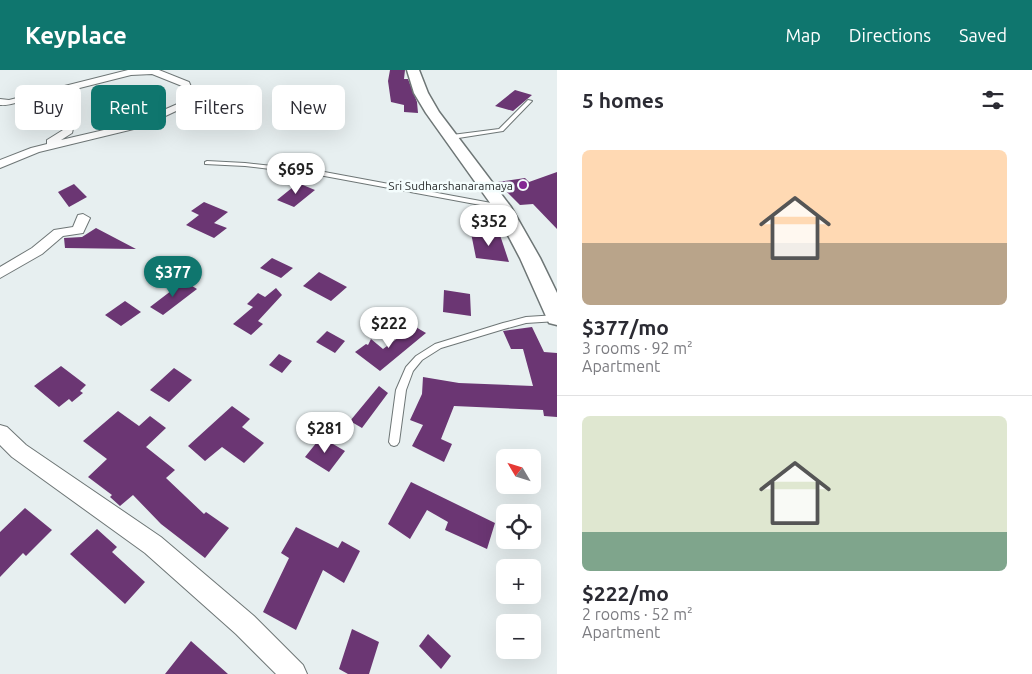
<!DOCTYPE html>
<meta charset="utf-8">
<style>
body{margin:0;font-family:Ubuntu,sans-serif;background:#f7f7f7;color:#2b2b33;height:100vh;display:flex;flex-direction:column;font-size:19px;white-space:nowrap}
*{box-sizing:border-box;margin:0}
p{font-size:16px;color:#7c7c81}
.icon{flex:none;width:28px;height:28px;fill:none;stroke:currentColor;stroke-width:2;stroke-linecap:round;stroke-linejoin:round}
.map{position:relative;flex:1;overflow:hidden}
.sheet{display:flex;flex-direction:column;background:#fff;width:475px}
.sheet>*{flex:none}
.top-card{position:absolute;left:15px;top:15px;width:466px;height:45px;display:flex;gap:10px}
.needle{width:32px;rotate:308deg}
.fabs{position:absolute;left:496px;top:379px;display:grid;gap:10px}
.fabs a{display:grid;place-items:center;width:45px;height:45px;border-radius:8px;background:#fff;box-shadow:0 5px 20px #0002;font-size:25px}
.price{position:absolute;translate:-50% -42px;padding:0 11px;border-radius:18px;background:#fff;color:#222;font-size:16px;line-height:32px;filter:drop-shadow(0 1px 2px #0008)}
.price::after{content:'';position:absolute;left:50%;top:30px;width:15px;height:11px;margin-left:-8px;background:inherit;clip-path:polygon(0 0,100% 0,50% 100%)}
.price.on{background:#0f766e;color:#fff}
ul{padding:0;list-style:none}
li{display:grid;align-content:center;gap:10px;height:265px;padding:0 25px}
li+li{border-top:1px solid #e1e1e2}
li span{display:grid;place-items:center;height:155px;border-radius:8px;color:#555}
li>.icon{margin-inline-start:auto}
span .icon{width:90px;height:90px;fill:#fffc;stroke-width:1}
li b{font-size:21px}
h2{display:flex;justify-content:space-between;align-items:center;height:60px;padding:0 25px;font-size:21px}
.chip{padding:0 18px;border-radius:8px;background:#fff;box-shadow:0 5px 20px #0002;font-size:18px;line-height:45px}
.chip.on{background:#0f766e;color:#fff}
header{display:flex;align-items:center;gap:30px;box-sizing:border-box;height:70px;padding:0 25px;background:#0f766e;color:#fff}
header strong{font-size:24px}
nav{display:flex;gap:28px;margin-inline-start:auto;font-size:18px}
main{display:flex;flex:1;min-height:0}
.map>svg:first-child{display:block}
.building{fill:#6b3673}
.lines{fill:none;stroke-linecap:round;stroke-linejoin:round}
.lane-casing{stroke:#6e7676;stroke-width:2}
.street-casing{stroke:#6e7676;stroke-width:2}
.secondary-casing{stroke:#6e7676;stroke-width:3}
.lane{fill:#fff;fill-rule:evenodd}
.street{fill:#fff;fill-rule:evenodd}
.secondary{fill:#fff;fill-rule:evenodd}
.poi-dot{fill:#842893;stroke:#f4fdfd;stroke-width:2}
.labels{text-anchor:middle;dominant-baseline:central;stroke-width:5;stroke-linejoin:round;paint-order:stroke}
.far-poi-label{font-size:12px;fill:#2c2f2f;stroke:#f4fdfd;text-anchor:end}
</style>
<header>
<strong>Keyplace</strong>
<nav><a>Map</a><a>Directions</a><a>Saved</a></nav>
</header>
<main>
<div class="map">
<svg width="557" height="604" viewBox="0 0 557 604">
<rect width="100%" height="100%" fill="#e7eff0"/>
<path class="building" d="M 390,0 L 405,0 L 404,9 L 408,9 L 417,32 L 418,43 L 404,42 L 404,35 L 391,32 L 388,11 Z
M 515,20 L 532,25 L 513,41 L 495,36 Z
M 557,102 L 557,159 L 533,134 L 520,135 L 497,112 L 525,108 L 529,112 Z
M 298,113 L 315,120 L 294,137 L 277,130 Z
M 74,114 L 87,127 L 69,137 L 58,122 Z
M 204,132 L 228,142 L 214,153 L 227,158 L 214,168 L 186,155 L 199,145 L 191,141 Z
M 96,158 L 136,179 L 65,178 L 64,168 L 82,167 Z
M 471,163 L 500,165 L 509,192 L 476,188 Z
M 272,188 L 293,198 L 281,208 L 260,198 Z
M 319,202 L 347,217 L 331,231 L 303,216 Z
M 184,211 L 197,219 L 163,245 L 150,237 Z
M 276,218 L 282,225 L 258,251 L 263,254 L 251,265 L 233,254 L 253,237 L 247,234 L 258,223 L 265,227 Z
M 444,220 L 470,224 L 471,246 L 443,242 Z
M 125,231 L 141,242 L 121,256 L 105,245 Z
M 414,256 L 426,263 L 380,301 L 355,282 L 366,274 L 368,275 L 371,269 L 383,279 Z
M 532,257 L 544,282 L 557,283 L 557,347 L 544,346 L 543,340 L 454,336 L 441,369 L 452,374 L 444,392 L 412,376 L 423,355 L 410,350 L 422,324 L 423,307 L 459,313 L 533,316 L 523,279 L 511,279 L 503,261 Z
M 327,261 L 345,271 L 335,283 L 316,272 Z
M 279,284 L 292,291 L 282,303 L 269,295 Z
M 61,296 L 86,315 L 80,321 L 83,323 L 72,332 L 69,329 L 59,337 L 34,316 Z
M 174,298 L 192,310 L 169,332 L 150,320 Z
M 379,316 L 388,323 L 362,358 L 350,351 Z
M 232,336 L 250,349 L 242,357 L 264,373 L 244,393 L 222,377 L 205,391 L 188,376 Z
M 118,341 L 139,356 L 150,346 L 166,358 L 146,377 L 175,400 L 166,408 L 204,444 L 206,442 L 229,458 L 205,488 L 161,454 L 133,425 L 120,436 L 110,427 L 112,425 L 88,407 L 107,389 L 83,371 Z
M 321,367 L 345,381 L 329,402 L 305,387 Z
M 411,412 L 495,453 L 487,479 L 445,460 L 448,452 L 427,440 L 410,469 L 388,454 Z
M 25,438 L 52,460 L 26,486 L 23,483 L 0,507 L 0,462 Z
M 296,457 L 338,478 L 342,471 L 360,481 L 344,513 L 323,500 L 296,560 L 263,542 L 289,488 L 281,483 Z
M 97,459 L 117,477 L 112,482 L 145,512 L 125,534 L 70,484 Z
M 352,559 L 379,572 L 369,604 L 348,604 L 339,599 Z
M 428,564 L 451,586 L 441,599 L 419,576 Z
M 191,571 L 228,604 L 165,604 Z"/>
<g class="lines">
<defs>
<path id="lane" d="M 528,30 L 532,31 L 503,61 L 452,69 L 449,67 L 452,65 L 499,59 Z
M 207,91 L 245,93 L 319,101 L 502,135 L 505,137 L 502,139 L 319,105 L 245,96 L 205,94 L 205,92 Z
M 557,245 L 557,251 L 526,253 L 504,259 L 441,278 L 422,290 L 413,301 L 406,320 L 399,372 L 397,375 L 394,376 L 391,375 L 389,372 L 396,320 L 406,297 L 416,286 L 435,274 L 503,253 L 526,247 Z"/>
<path id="street" d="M 128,0 L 159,0 L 189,12 L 194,24 L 191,34 L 142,57 L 39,82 L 0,98 L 0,90 L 31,78 L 47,74 L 47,70 L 63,60 L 65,50 C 55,37 43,31 28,31 C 18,31 10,36 0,35 L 0,29 L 9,30 ZM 152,4 L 182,16 L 184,24 L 182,32 L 134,53 L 61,70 L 72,63 L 75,50 L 58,32 L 44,27 L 131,5 Z
M 83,144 L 90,148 L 83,163 L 63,166 L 42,184 L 0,208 L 0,197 L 32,178 L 54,160 L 73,157 L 78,145 Z
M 0,355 L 7,357 L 26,375 L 161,467 L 254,546 L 303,595 L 307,604 L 276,604 L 236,564 L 145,483 L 12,387 L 0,375 Z"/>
<path id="secondary" d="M 407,0 L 419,0 L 428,23 L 439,42 L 511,137 L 540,188 L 557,223 L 557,255 L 549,253 L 520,188 L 493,137 L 426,43 L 414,23 Z"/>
</defs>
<use href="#lane" class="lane-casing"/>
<use href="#street" class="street-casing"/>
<use href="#secondary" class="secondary-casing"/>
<use href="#lane" class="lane"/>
<use href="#street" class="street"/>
<use href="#secondary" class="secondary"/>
</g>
<circle class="poi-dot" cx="523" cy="115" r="5"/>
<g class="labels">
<g class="far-poi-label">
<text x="513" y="115">Sri Sudharshanaramaya</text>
</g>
</g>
</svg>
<div class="fabs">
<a><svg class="needle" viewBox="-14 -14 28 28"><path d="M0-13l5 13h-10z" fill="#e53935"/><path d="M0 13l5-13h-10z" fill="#7c7c81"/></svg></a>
<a><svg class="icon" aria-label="locate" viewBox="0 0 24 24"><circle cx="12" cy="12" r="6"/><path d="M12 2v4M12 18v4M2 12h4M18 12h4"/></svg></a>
<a>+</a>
<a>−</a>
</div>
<b class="price" style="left:296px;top:125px">$695</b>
<b class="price" style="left:489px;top:177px">$352</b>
<b class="price on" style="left:173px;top:228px">$377</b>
<b class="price" style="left:389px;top:279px">$222</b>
<b class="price" style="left:325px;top:384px">$281</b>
<div class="top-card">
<a class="chip">Buy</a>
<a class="chip on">Rent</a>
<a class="chip">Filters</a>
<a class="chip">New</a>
</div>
</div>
<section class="sheet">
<h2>5 homes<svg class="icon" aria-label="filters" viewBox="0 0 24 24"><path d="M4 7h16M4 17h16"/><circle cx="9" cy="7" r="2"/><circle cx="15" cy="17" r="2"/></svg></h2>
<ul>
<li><span style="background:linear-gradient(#ffd9b3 60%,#b9a48a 0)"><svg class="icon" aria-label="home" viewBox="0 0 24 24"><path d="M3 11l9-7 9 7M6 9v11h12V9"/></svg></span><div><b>$377/mo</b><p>3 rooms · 92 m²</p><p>Apartment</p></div></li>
<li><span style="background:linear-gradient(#dfe7d0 75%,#7fa58c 0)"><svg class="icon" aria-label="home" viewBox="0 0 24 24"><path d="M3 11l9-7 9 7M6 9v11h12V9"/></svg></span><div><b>$222/mo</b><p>2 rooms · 52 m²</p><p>Apartment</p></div></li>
</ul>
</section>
</main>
